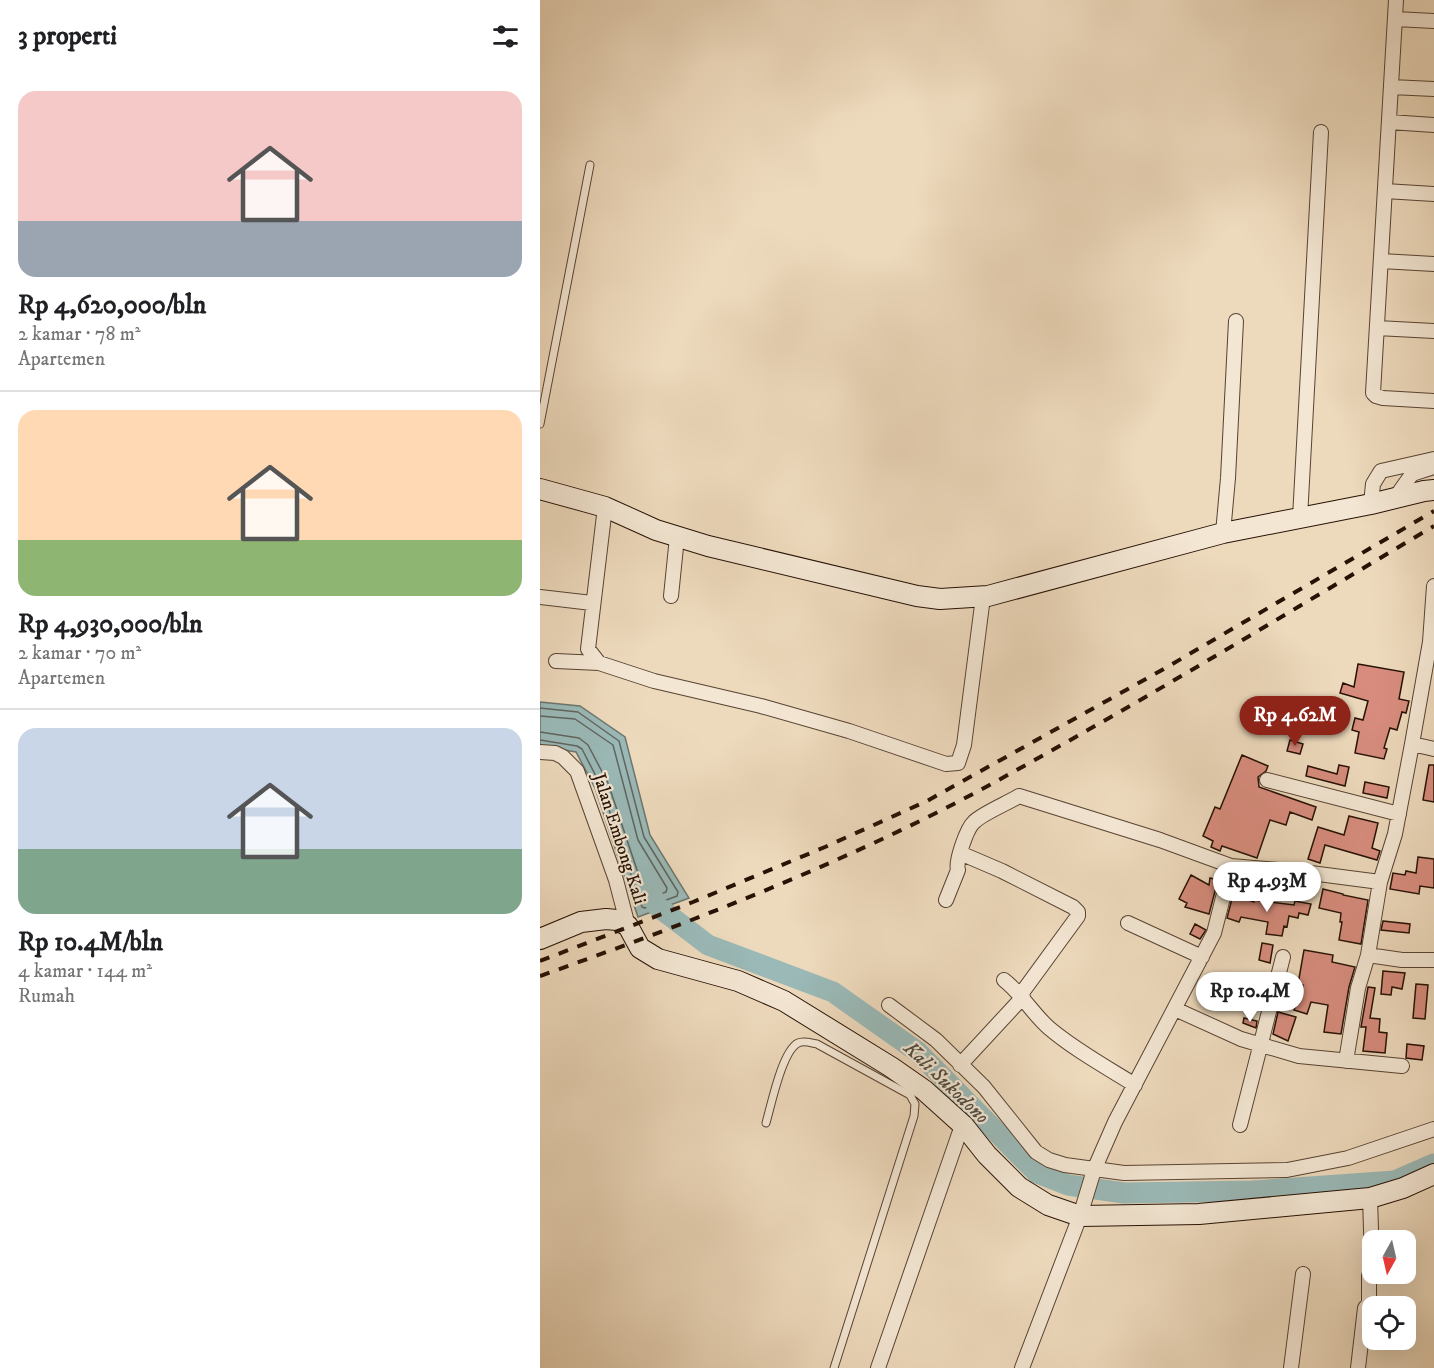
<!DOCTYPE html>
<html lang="id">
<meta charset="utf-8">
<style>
body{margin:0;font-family:"IM FELL DW Pica",serif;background:#f6f6f6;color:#202124;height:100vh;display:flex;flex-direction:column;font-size:22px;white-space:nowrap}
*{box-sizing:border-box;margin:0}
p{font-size:20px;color:#757577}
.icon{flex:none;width:33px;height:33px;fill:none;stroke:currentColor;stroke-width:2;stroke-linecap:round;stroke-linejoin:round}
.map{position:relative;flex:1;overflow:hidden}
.side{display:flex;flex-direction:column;background:#fff;width:540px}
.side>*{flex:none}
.needle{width:39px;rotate:188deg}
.tools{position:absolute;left:822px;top:1230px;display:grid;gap:12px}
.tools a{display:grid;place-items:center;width:54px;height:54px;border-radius:12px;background:#fff;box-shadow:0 6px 24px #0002;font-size:30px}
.price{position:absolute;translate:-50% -51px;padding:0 14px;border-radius:21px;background:#fff;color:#222;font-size:20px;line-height:39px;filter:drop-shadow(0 2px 3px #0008)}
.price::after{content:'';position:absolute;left:50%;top:36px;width:18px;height:14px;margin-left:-9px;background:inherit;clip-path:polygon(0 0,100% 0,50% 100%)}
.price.selected{background:#8f2418;color:#fff}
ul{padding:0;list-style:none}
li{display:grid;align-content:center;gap:12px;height:318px;padding:0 18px}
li+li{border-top:2px solid #e0e0e0}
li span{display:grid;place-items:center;height:186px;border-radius:18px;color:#555}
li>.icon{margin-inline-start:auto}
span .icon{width:108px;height:108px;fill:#fffc;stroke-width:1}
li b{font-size:26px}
h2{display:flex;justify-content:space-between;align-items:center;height:72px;padding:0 18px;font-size:26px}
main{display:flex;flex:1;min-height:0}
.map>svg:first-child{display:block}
.water{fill:#9ab9b7;stroke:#6c766f;stroke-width:1.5}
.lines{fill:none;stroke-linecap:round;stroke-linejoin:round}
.shore{stroke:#60655e;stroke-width:1.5}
.river{stroke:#9ab9b7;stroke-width:21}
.building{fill:#d78c7d;stroke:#271104;stroke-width:1.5}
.lane-casing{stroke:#584332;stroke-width:9}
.street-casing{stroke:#584332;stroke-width:16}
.secondary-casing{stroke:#271104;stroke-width:22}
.lane{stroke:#f3e6d3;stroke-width:7}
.street{stroke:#f3e6d3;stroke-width:14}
.secondary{stroke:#f3e6d3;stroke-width:20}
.rail{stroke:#271104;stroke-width:4;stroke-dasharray:10 10;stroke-linecap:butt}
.labels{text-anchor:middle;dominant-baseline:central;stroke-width:4.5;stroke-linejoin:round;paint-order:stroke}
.street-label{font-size:18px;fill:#271104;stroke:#f3e6d3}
.water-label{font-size:20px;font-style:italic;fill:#4f4c43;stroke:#f3e6d3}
</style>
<main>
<section class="side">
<h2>3 properti<svg class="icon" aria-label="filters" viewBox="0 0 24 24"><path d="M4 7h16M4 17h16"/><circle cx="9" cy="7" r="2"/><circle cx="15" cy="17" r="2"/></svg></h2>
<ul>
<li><span style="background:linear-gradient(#f6c9c9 70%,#9aa5b1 0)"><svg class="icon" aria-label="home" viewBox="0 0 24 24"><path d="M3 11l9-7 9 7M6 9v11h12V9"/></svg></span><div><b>Rp 4,620,000/bln</b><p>2 kamar · 78 m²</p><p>Apartemen</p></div></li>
<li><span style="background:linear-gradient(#ffd9b3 70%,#8fb573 0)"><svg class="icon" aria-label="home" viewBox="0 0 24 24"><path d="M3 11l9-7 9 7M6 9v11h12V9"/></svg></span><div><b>Rp 4,930,000/bln</b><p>2 kamar · 70 m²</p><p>Apartemen</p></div></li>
<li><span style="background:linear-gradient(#c9d6e8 65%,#7fa58c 0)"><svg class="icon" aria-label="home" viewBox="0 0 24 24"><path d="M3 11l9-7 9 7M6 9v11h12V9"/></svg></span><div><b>Rp 10.4M/bln</b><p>4 kamar · 144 m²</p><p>Rumah</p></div></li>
</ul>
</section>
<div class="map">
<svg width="894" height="1368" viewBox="0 0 894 1368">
<rect width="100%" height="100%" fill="#edd9bc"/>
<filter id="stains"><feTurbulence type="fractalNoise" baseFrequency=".00333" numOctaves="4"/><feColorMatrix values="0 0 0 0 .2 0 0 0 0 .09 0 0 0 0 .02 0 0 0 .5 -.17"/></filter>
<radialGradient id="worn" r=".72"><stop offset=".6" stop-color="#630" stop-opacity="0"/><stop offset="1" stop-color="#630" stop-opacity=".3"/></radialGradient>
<path class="water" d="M 0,702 L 40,706 L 85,737 L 110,835 L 149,898 L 98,917 L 55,788 L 36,752 L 0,746 Z"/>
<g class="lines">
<path class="shore" d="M 0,708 L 38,712 L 79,741 L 104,837 L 138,892 L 137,896 L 105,908 L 102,907 L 61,786 L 42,749 L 37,746 L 0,740
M 0,716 L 35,719 L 73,745 L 98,840 L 127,888 L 126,892 L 109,898 L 106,897 L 68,783 L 48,745 L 39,738 L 0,732"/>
<path class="river" d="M 107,884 L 117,906 L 168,945 L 293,992 L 378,1052 L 497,1173 L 528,1185 L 584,1193 L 713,1191 L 855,1181 L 894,1164"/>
</g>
<path class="building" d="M 818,664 L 864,672 L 859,699 L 869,701 L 866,713 L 862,712 L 857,730 L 850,728 L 844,748 L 847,749 L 844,759 L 815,753 L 819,732 L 812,730 L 815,718 L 823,720 L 828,701 L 800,693 L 803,683 L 814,687 Z
M 750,740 L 763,744 L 760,754 L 747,751 Z
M 702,755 L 728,766 L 726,771 L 718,777 L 719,787 L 776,807 L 772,820 L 750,812 L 746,825 L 730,820 L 717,858 L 682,846 L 680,851 L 671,847 L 673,841 L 663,836 L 675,807 L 680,809 Z
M 799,765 L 809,767 L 805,786 L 766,776 L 768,766 L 797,774 Z
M 889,765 L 894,765 L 894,802 L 883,800 Z
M 825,782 L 849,787 L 847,798 L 823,793 Z
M 809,816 L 838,823 L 832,848 L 840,851 L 837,860 L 785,845 L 780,863 L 768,859 L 778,827 L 804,835 Z
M 878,857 L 894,859 L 894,888 L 880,886 L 879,894 L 850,889 L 853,873 L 865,875 L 866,871 L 876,873 Z
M 651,875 L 669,885 L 670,878 L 678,880 L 669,914 L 645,907 L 647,903 L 639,899 Z
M 783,889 L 803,894 L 803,895 L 828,900 L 821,944 L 799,940 L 802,922 L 800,922 L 801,913 L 779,908 Z
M 693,895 L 714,902 L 714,900 L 754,905 L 755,901 L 771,904 L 768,915 L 759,913 L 758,918 L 749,916 L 747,927 L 744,926 L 742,936 L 726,934 L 728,922 L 701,917 L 699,922 L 687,918 Z
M 843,921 L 870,924 L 869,933 L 841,930 Z
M 655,924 L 666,930 L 660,939 L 650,934 Z
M 722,943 L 733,945 L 730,963 L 719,960 Z
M 764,950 L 793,955 L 792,962 L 815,967 L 809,987 L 801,1034 L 784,1032 L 788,1005 L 771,1002 L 767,1014 L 754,1010 L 763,985 L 758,984 Z
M 843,971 L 865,973 L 862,989 L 852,987 L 851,995 L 841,994 Z
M 666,977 L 684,985 L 678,996 L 661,988 Z
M 876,984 L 888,985 L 885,1019 L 873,1018 Z
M 828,987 L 835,988 L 830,1018 L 840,1019 L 839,1032 L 847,1033 L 845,1053 L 823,1051 L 826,1027 L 821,1027 Z
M 738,1012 L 756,1017 L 748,1041 L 733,1034 Z
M 704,1018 L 717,1021 L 716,1028 L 703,1023 Z
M 867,1044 L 884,1046 L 882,1060 L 866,1058 Z"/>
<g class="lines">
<defs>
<path id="lane" d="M 0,424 L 50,165
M 226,1123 C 231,1106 242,1051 258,1043 C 264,1040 271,1043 277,1044 L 370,1095 L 375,1104 L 374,1116 L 294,1368"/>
<path id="street" d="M 856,0 L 833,393 L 836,396 L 843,398 L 894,401
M 855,19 L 894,21
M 851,87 L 894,89
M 849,122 L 894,125
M 845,191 L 894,194
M 841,261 L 894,264
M 837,328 L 894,331
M 855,498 L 872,474 L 894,467
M 831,504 L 833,484 L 841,471 L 894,459
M 65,507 L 48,649 L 59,663 L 114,681 L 221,706 L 309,731 L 406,764 L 418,763 L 424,745 L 443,597
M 760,518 L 781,132
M 683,533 L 688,478 L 696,321
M 131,596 L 137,537
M 0,597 L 52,603
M 16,661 L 59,663
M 872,744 L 894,749
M 0,752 L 15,753 L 23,757 L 37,771 L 76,880 L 88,926
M 727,780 L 859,814
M 420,853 L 462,871 L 533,907 L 538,912 L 538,916 L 481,994
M 406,900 L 418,870 C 415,862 427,828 434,822 C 443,813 468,803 479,796 L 620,840 L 691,866 L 763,872 L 840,882
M 588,923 L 662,957
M 828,955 L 862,960 L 894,960
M 464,980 C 482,994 492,1013 509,1028 C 535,1050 566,1067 595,1085
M 349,1005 L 396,1040 L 444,1087 L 496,1152 L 509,1160 L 525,1165 L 584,1173 L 747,1170 L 808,1158 L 894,1129
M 635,1009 L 701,1039 L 759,1056 L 862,1066
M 806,1061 L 818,988 L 828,955 L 840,882 L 855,834 L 872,744 L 890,642 L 894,586
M 420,1065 L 483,997
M 700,1125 L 743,957
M 830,1198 L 832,1261
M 338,1368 L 419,1134 L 424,1126
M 482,1368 L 540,1216 L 554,1170 L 575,1122 L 674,933 L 691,866
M 751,1368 L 763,1274
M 818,1368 L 825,1308 L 829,1303 L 829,1276 L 832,1268"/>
<path id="secondary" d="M 0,489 L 65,507 L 116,530 L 168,546 L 377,596 L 400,599 L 448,596 L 683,533 L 831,504 L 884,491 L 894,490
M 0,939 L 41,922 L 66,919 L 77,920 L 88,926 L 100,948 L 118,959 L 198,981 L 244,1001 L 351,1067 L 384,1090 L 424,1126 L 447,1155 L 479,1187 L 508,1205 L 540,1216 L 659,1214 L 830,1198 L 863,1188 L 894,1174"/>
</defs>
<use href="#lane" class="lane-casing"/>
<use href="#street" class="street-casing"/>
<use href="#secondary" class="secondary-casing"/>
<use href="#lane" class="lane"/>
<use href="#street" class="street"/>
<use href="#secondary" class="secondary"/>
<path class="rail" d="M 0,961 L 153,902 L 285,847 L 387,801 L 622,670 L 894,511
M 0,976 C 135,928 268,877 396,813 C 440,791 482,767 525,743 C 649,673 771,599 894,526"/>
</g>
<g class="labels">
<g class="street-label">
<text transform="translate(79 839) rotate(72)">Jalan Embong Kali</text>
</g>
<g class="water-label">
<text transform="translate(406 1083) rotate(44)">Kali Sukodono</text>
</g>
</g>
<rect width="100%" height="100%" filter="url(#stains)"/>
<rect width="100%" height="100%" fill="url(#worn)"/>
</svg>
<div class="tools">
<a><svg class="needle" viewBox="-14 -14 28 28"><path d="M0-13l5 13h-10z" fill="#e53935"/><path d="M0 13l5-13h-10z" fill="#757577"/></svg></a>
<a><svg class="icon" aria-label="locate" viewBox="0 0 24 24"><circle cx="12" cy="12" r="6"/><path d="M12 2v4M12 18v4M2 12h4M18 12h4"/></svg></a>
</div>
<b class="price selected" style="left:755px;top:747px">Rp 4.62M</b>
<b class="price" style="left:727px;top:913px">Rp 4.93M</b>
<b class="price" style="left:710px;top:1023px">Rp 10.4M</b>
</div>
</main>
